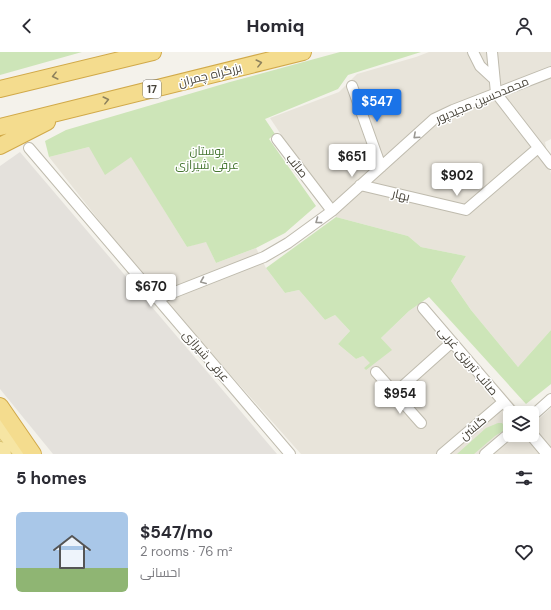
<!DOCTYPE html>
<meta charset="utf-8">
<style>
body{margin:0;font-family:"DM Sans",Cairo,sans-serif;background:#f7f7f7;color:#2b2b33;height:100vh;display:flex;flex-direction:column;font-size:15px;white-space:nowrap}
*{box-sizing:border-box;margin:0}
p{font-size:13px;color:#7c7c81}
.icon{flex:none;width:22px;height:22px;fill:none;stroke:currentColor;stroke-width:2;stroke-linecap:round;stroke-linejoin:round}
.map{position:relative;height:402px;overflow:hidden}
.side{display:flex;flex-direction:column;background:#fff;flex:1}
.side>*{flex:none}
.buttons{position:absolute;left:503px;top:354px;display:grid;gap:8px}
.buttons a{display:grid;place-items:center;width:36px;height:36px;border-radius:6px;background:#fff;box-shadow:0 2px 10px #0003;font-size:20px}
.price{position:absolute;translate:-50% -34px;padding:0 9px;border-radius:4px;background:#fff;color:#222;font-size:13px;line-height:26px;filter:drop-shadow(0 1px 2px #0008)}
.price::after{content:'';position:absolute;left:50%;top:24px;width:12px;height:9px;margin-left:-6px;background:inherit;clip-path:polygon(0 0,100% 0,50% 100%)}
.price.on{background:#1a73e8;color:#fff}
ul{padding:0;list-style:none}
li{display:flex;align-items:center;gap:12px;height:100px;padding:0 16px}
li+li{border-top:1px solid #e1e1e2}
li span{display:grid;place-items:center;flex:none;width:112px;height:80px;border-radius:6px;color:#555}
li>.icon{margin-inline-start:auto}
span .icon{width:48px;height:48px;fill:#fffc;stroke-width:1}
li b{font-size:17px}
h2{display:flex;justify-content:space-between;align-items:center;height:48px;padding:0 16px;font-size:17px}
header{display:flex;justify-content:space-between;align-items:center;height:52px;padding:0 16px;background:#fff;font-size:18px;font-weight:800}
.map>svg:first-child{display:block}
.residential{fill:#e8e4da}
.industrial{fill:#e4e1dc}
.green{fill:#cde5b8}
.lines{fill:none;stroke-linecap:round;stroke-linejoin:round}
.minor-casing{stroke:#bfbbae;stroke-width:12}
.tertiary-casing{stroke:#bfbbae;stroke-width:14}
.primary-casing{stroke:#dac373;stroke-width:18}
.trunk-casing{stroke:#d1a949;stroke-width:18}
.minor{stroke:#fff;stroke-width:10}
.tertiary{stroke:#fff;stroke-width:12}
.primary{stroke:#f6e5a3;stroke-width:16}
.trunk{stroke:#f4dc8e;stroke-width:16}
.oneway{stroke:#8d815c}
.oneway2{stroke:#9a9893}
.labels{text-anchor:middle;dominant-baseline:central;stroke-width:3;stroke-linejoin:round;paint-order:stroke}
.shield{fill:#fff;stroke:#7f7c75;stroke-width:1}
.shield-label{font-size:11px;font-weight:bold;fill:#48443a}
.street-label{font-size:12px;fill:#48443a;stroke:#fff}
.park-label{font-size:12px;fill:#467631;stroke:#fff}
</style>
<header><svg class="icon" aria-label="back" viewBox="0 0 24 24"><path d="M15 5l-7 7 7 7"/></svg>Homiq<svg class="icon" aria-label="person" viewBox="0 0 24 24"><circle cx="12" cy="8" r="4"/><path d="M4 21q1-7 8-7t8 7"/></svg></header>
<div class="map">
<svg width="551" height="402" viewBox="0 0 551 402">
<rect width="100%" height="100%" fill="#f4f2eb"/>
<path class="residential" d="M 429,0 L 551,0 L 551,87 L 545,90 L 551,122 L 551,278 L 518,315 L 471,258 L 451,229 L 466,204 L 421,195 L 408,184 L 336,165 L 270,66 L 339,40 L 357,22 L 416,5 Z
M 89,95 L 131,104 L 187,195 L 206,189 L 216,211 L 256,196 L 266,216 L 285,241 L 299,238 L 325,268 L 335,263 L 350,279 L 338,292 L 356,307 L 363,304 L 371,311 L 391,298 L 381,286 L 409,259 L 423,249 L 522,361 L 510,361 L 510,383 L 532,383 L 532,373 L 551,356 L 551,402 L 301,402 L 146,228 L 49,105 Z"/>
<path class="industrial" d="M 20,100 L 277,402 L 53,402 L 0,337 L 0,114 Z"/>
<path class="green" d="M 0,0 L 82,0 L 0,23 Z
M 340,0 L 421,0 L 348,23 L 338,37 L 265,67 L 275,82 L 269,87 L 316,154 L 285,181 L 256,196 L 216,211 L 206,190 L 187,195 L 131,105 L 105,123 L 89,95 L 49,105 L 45,89 L 66,78 L 230,30 Z
M 336,165 L 408,184 L 421,195 L 466,204 L 451,229 L 471,258 L 518,315 L 551,278 L 551,332 L 526,352 L 429,245 L 409,259 L 381,286 L 392,298 L 366,318 L 364,316 L 370,311 L 363,304 L 356,307 L 338,292 L 350,279 L 335,263 L 325,268 L 299,238 L 285,241 L 266,216 Z
M 498,371 L 502,371 L 505,375 L 505,378 L 495,384 L 474,402 L 457,402 L 486,376 Z"/>
<g class="lines">
<defs>
<path id="minor" d="M 473,0 L 480,14 L 493,26
M 492,0 L 496,41 L 551,112
M 352,34 L 381,115
M 277,87 L 332,159
M 29,96 L 290,402
M 360,133 L 466,158 L 538,96
M 157,247 L 264,205 L 288,191 L 332,159 L 434,67 L 453,58 L 551,20
M 423,256 L 513,361
M 376,320 L 421,371
M 395,341 L 452,290
M 532,364 L 551,347
M 442,402 L 503,350
M 485,402 L 505,385 L 510,382"/>
<path id="tertiary" d="M 532,383 L 548,402"/>
<path id="primary" d="M 0,374 L 23,402
M 0,398 L 3,402"/>
<path id="trunk" d="M 0,37 L 153,0
M 0,75 L 303,0
M 0,94 L 47,70
M 0,354 L 33,402"/>
</defs>
<use href="#minor" class="minor-casing"/>
<use href="#tertiary" class="tertiary-casing"/>
<use href="#primary" class="primary-casing"/>
<use href="#trunk" class="trunk-casing"/>
<use href="#minor" class="minor"/>
<use href="#tertiary" class="tertiary"/>
<use href="#primary" class="primary"/>
<use href="#trunk" class="trunk"/>
</g>
<defs><path id="oneway-chevron" d="M-2-3.5L2.5 0L-2 3.5" fill="none" stroke-width="1.6" stroke-linecap="round" stroke-linejoin="round"/></defs>
<g class="oneway">
<use href="#oneway-chevron" transform="translate(259 11) rotate(-14)"/>
<use href="#oneway-chevron" transform="translate(55 24) rotate(166)"/>
<use href="#oneway-chevron" transform="translate(106 48) rotate(-14)"/>
</g>
<g class="oneway2">
<use href="#oneway-chevron" transform="translate(416 84) rotate(138)"/>
<use href="#oneway-chevron" transform="translate(318 169) rotate(144)"/>
<use href="#oneway-chevron" transform="translate(203 229) rotate(158)"/>
</g>
<g class="labels">
<rect class="shield" x="143" y="28" width="18" height="18" rx="3"/>
<g class="shield-label">
<text x="152" y="37">17</text>
</g>
<g class="street-label">
<text transform="translate(210 23) rotate(-14)">بزرگراه چمران</text>
<text transform="translate(482 48) rotate(-23)">محمدحسین مجیدپور</text>
<text transform="translate(297 114) rotate(52)">صائب</text>
<text transform="translate(401 143) rotate(13)">بهار</text>
<text transform="translate(206 304) rotate(49)">عرفی شیرازی</text>
<text transform="translate(468 309) rotate(50)">صائب تبریزی غربی</text>
<text transform="translate(473 376) rotate(-40)">گلشن</text>
</g>
<g class="park-label">
<text x="207" y="99">بوستان<tspan x="207" dy="14">عرفی شیرازی</tspan></text>
</g>
</g>
</svg>
<div class="buttons">
<a><svg class="icon" aria-label="layers" viewBox="0 0 24 24"><path d="M12 4l9 5-9 5-9-5zM3 14l9 5 9-5"/></svg></a>
</div>
<b class="price on" style="left:377px;top:71px">$547</b>
<b class="price" style="left:352px;top:126px">$651</b>
<b class="price" style="left:457px;top:145px">$902</b>
<b class="price" style="left:151px;top:256px">$670</b>
<b class="price" style="left:400px;top:363px">$954</b>
</div>
<section class="side">
<h2>5 homes<svg class="icon" aria-label="filters" viewBox="0 0 24 24"><path d="M4 7h16M4 17h16"/><circle cx="9" cy="7" r="2"/><circle cx="15" cy="17" r="2"/></svg></h2>
<ul>
<li><span style="background:linear-gradient(#a9c7e8 70%,#8fb573 0)"><svg class="icon" aria-label="home" viewBox="0 0 24 24"><path d="M3 11l9-7 9 7M6 9v11h12V9"/></svg></span><div><b>$547/mo</b><p>2 rooms · 76 m²</p><p>احسانی</p></div><svg class="icon" aria-label="heart" viewBox="0 0 24 24"><path d="M12 20l-8-8c-3-5 5-10 8-4 3-6 11-1 8 4z"/></svg></li>
</ul>
</section>
